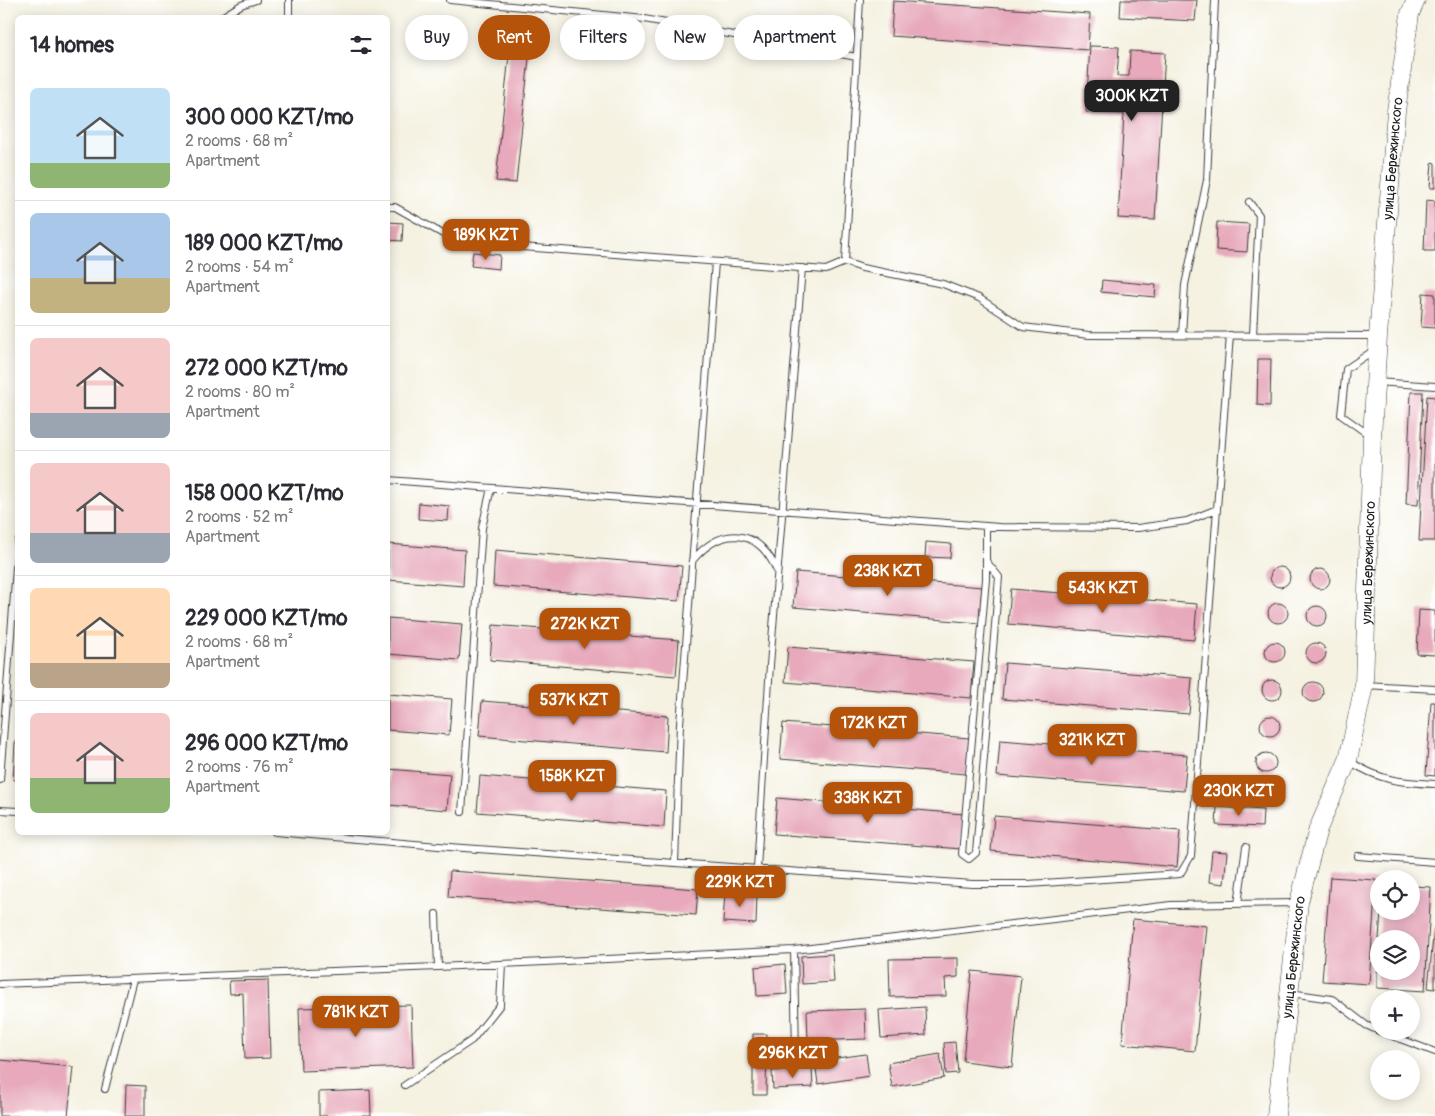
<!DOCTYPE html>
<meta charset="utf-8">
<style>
body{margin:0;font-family:Pangolin,sans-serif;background:#f7f7f7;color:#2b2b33;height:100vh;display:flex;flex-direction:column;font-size:19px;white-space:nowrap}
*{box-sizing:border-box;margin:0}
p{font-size:16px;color:#7c7c81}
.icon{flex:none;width:28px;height:28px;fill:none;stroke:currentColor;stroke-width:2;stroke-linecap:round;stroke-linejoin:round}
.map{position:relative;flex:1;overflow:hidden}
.sheet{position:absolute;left:15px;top:15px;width:375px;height:820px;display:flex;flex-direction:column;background:#fff;border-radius:8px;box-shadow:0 2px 12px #0003}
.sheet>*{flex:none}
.guide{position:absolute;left:405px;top:15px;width:475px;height:45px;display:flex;gap:10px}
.fabs{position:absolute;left:1370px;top:870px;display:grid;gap:10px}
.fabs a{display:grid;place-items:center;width:50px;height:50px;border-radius:50%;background:#fff;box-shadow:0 2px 12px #0003;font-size:25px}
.price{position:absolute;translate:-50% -42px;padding:0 11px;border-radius:10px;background:#b45309;color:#fff;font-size:16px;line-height:32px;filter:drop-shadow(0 1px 2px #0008)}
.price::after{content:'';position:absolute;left:50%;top:30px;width:15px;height:11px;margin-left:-8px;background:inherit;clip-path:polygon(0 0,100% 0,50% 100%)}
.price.on{background:#222;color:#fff}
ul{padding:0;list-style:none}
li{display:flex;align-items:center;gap:15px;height:125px;padding:0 15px}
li+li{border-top:1px solid #e1e1e2}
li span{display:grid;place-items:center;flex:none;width:140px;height:100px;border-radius:8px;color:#555}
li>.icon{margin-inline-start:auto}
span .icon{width:60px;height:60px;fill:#fffc;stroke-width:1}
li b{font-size:21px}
h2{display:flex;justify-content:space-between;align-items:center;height:60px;padding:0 15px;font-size:21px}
.pill{padding:0 18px;border-radius:22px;background:#fff;box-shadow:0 2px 12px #0003;font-size:18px;line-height:45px}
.pill.on{background:#b45309;color:#fff}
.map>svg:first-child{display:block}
.building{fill:#e7a9bb}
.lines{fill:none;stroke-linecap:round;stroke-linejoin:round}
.service-casing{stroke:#3d3c3a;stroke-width:8}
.secondary-casing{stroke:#3d3c3a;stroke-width:19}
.service{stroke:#fff;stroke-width:6}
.secondary{stroke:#fff;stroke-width:18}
.labels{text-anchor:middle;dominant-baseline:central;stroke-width:4;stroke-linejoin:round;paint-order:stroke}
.street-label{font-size:14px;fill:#1c1c1c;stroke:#fff}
</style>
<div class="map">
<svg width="1435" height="1116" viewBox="0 0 1435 1116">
<rect width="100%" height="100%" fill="#fff"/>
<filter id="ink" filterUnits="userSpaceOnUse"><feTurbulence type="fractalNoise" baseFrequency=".02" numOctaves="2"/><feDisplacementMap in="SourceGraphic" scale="10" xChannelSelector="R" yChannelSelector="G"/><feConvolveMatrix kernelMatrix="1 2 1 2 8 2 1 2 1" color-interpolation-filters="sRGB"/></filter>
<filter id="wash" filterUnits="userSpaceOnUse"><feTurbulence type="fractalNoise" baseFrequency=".0096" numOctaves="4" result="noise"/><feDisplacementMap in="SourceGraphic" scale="20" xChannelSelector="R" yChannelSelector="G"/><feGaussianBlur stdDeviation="1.12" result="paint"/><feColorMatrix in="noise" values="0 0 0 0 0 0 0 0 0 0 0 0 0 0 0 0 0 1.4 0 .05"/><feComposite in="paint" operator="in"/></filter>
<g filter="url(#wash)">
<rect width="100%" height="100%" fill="#f5f2e2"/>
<g id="blocks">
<path class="building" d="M 1121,0 L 1197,0 L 1195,21 L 1120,17 Z
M 893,1 L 1090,14 L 1088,50 L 891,36 Z
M 512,26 L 532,29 L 516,183 L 496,181 Z
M 1090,46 L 1119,47 L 1117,76 L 1129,76 L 1130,51 L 1165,53 L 1155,220 L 1118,218 L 1124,114 L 1086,112 Z
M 1432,162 L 1435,163 L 1435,188 L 1430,188 Z
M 1426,200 L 1435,201 L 1435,251 L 1424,251 Z
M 388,222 L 403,223 L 402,241 L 388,240 Z
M 1217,222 L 1249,224 L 1247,252 L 1216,250 Z
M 473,252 L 500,255 L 499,269 L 471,266 Z
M 1102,280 L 1156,285 L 1155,297 L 1101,292 Z
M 1423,293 L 1435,294 L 1435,328 L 1421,327 Z
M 1258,359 L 1271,359 L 1270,406 L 1257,405 Z
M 1411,392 L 1423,392 L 1418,505 L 1406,504 Z
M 1427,396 L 1435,397 L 1435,541 L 1419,541 Z
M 419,503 L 449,506 L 448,521 L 418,519 Z
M 926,542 L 951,544 L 950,558 L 925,557 Z
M 388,544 L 465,550 L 463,586 L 388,580 Z
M 495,550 L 682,566 L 679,601 L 493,586 Z
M1270 577a10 10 0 1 1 20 0a10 10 0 1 1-20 0Z
M1310 579a10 10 0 1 1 20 0a10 10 0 1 1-20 0Z
M 796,572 L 982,587 L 979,623 L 793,607 Z
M 1011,589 L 1197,604 L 1194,640 L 1008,624 Z
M1268 613a10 10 0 1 1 20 0a10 10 0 1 1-20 0Z
M1307 616a10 10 0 1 1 20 0a10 10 0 1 1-20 0Z
M 1419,610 L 1435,611 L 1435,655 L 1417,654 Z
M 388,618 L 462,624 L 459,660 L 388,654 Z
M 493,625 L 679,640 L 676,676 L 490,660 Z
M1265 652a10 10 0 1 1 20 0a10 10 0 1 1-20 0Z
M1306 653a10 10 0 1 1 20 0a10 10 0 1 1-20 0Z
M 788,647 L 974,662 L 971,698 L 785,682 Z
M 1005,663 L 1192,678 L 1189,714 L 1002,699 Z
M1262 690a10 10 0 1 1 20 0a10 10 0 1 1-20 0Z
M1303 692a10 10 0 1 1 20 0a10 10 0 1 1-20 0Z
M 388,694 L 452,699 L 449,735 L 388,730 Z
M 482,701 L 668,716 L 666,752 L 479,736 Z
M 1431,702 L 1435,702 L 1435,776 L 1426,775 Z
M1260 726a10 10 0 1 1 20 0a10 10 0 1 1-20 0Z
M 783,723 L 969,738 L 966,774 L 780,759 Z
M 1000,740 L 1187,755 L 1184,791 L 997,776 Z
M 15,742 L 18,742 L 18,780 L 13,780 Z
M1256 763a10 10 0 1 1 20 0a10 10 0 1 1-20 0Z
M 388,769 L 450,774 L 447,810 L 388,805 Z
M 480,776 L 666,791 L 664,827 L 477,812 Z
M 777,798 L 963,814 L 961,849 L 774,834 Z
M 1217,807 L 1263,810 L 1262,827 L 1216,825 Z
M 994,816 L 1180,831 L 1177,867 L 991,851 Z
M 1212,851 L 1227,852 L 1224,884 L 1209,882 Z
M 450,871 L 698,889 L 696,915 L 448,897 Z
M 1330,877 L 1376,880 L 1369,984 L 1322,981 Z
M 1411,886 L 1431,887 L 1425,991 L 1377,988 L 1377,971 L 1411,971 L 1411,939 L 1379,939 L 1381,911 L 1411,911 Z
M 725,892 L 757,894 L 756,924 L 723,922 Z
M 1133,919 L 1207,926 L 1195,1051 L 1122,1044 Z
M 1434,928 L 1435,928 L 1435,989 L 1428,988 Z
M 832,954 L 834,982 L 802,984 L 801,956 Z
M 958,958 L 958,977 L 945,978 L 946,996 L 890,997 L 889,959 Z
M 785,964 L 787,994 L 757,996 L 755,967 Z
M 972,971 L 1021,976 L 1012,1067 L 963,1061 Z
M 268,980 L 270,1058 L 245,1059 L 243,993 L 230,994 L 229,981 Z
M 411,1005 L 413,1067 L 301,1071 L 299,1008 Z
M 925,1007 L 926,1035 L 881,1038 L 879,1010 Z
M 865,1009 L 866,1039 L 808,1041 L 807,1011 Z
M 753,1034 L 767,1034 L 766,1095 L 753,1095 Z
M 955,1042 L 958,1073 L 946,1074 L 944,1043 Z
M 866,1054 L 869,1076 L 818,1084 L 815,1061 Z
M 940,1054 L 944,1078 L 892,1087 L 888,1063 Z
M 0,1060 L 73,1067 L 68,1116 L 0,1116 Z
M 812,1068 L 813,1087 L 773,1089 L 772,1071 Z
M 126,1085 L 145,1086 L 145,1116 L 125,1116 Z
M 370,1090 L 371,1116 L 319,1116 L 319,1092 Z"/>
</g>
</g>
<g filter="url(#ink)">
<use href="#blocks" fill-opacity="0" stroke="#3d3c3a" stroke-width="1"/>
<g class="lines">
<defs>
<path id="service" d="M 450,0 L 644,19 L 857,57
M 860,0 L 845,262 L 862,268 L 943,284 L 979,298 L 1023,327 L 1089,335 L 1377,336
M 220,18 L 241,5 L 256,0
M 289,18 L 289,0
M 1249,202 L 1259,215 L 1253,335
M 388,207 L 395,207 L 457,242 L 826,270 L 845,262
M 1182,335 L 1185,285 L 1207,180 L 1215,0
M 1376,382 L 1435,386
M 1369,435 L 1341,415 L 1346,369 L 1374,350
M 388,480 L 999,527 L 1138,528 L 1187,521 L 1217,509
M 692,561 C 721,526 758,527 777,571
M 986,561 L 999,577 L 976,853 L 969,859 L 962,854 L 986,579 L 986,526
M 1365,685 L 1435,689
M 1349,761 C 1381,781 1398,782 1435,784
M 0,780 L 18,541
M 0,810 L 18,811
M 462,812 L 482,528 L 491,488
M 275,832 L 450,847 L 972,884 L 1028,884 L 1180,874 L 1191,856 L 1230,335
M 1358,856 L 1435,862
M 675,863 L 680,724 L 715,262
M 757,868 L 770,665 L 802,268
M 1238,904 L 1246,847
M 436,914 L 438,967
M 794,950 L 796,1055
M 0,984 L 438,967 L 794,950 L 1171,905 L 1298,903
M 1290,993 L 1332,999 L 1366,1025 L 1379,1031
M 1379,1031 L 1435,1052
M 405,1085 L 472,1040 L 500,1005 L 502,964
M 105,1089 L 133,979"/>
<g id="secondary">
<path id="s1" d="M 1276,1116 L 1299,902 L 1318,829 L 1348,760 L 1364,685 L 1372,437 L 1378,336 L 1396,111 L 1410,14 L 1416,0"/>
</g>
</defs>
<use href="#service" class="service-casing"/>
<use href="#secondary" class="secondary-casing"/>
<use href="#service" class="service"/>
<use href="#secondary" class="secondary"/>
</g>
</g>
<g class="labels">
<g class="street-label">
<text stroke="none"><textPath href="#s1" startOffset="970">улица Бережинского</textPath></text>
<text stroke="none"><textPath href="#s1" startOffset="565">улица Бережинского</textPath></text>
<text stroke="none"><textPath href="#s1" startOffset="160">улица Бережинского</textPath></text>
</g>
</g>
</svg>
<div class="fabs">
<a><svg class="icon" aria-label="locate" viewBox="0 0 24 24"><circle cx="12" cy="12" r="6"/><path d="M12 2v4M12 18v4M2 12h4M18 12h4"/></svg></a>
<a><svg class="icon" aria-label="layers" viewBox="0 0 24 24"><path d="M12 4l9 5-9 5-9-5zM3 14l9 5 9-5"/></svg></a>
<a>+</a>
<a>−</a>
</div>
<b class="price on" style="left:1132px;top:122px">300K KZT</b>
<b class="price" style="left:486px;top:261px">189K KZT</b>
<b class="price" style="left:888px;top:597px">238K KZT</b>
<b class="price" style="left:1103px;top:614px">543K KZT</b>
<b class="price" style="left:585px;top:650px">272K KZT</b>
<b class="price" style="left:574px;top:726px">537K KZT</b>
<b class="price" style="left:874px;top:749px">172K KZT</b>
<b class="price" style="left:1092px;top:766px">321K KZT</b>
<b class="price" style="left:572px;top:802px">158K KZT</b>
<b class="price" style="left:1239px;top:817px">230K KZT</b>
<b class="price" style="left:868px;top:824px">338K KZT</b>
<b class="price" style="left:740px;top:908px">229K KZT</b>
<b class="price" style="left:356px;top:1038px">781K KZT</b>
<b class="price" style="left:793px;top:1079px">296K KZT</b>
<div class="guide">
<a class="pill">Buy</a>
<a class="pill on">Rent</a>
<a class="pill">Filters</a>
<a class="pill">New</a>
<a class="pill">Apartment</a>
</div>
<section class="sheet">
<h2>14 homes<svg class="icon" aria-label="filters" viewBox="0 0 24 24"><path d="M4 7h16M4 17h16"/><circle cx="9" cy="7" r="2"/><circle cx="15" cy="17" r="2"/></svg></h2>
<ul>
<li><span style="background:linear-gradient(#bfe0f5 75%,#8fb573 0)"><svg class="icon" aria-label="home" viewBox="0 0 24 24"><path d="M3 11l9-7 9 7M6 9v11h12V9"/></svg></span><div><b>300 000 KZT/mo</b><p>2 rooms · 68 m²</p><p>Apartment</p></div></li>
<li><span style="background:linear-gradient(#a9c7e8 65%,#c2b280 0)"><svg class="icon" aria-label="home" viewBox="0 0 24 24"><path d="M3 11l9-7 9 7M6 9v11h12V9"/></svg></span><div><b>189 000 KZT/mo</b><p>2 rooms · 54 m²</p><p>Apartment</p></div></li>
<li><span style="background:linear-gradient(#f6c9c9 75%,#9aa5b1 0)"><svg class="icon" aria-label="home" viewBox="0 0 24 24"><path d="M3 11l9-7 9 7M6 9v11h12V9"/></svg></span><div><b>272 000 KZT/mo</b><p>2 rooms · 80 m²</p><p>Apartment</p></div></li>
<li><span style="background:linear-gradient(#f6c9c9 70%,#9aa5b1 0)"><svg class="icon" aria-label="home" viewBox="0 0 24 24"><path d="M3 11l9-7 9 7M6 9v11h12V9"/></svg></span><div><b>158 000 KZT/mo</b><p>2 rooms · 52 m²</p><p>Apartment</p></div></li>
<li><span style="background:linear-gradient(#ffd9b3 75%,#b9a48a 0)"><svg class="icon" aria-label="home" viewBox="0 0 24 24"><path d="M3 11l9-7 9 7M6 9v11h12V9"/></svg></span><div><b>229 000 KZT/mo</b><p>2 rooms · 68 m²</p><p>Apartment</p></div></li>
<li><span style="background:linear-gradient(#f6c9c9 65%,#8fb573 0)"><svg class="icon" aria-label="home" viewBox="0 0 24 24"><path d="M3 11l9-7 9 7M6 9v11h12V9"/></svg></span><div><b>296 000 KZT/mo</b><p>2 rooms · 76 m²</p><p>Apartment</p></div></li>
</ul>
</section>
</div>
